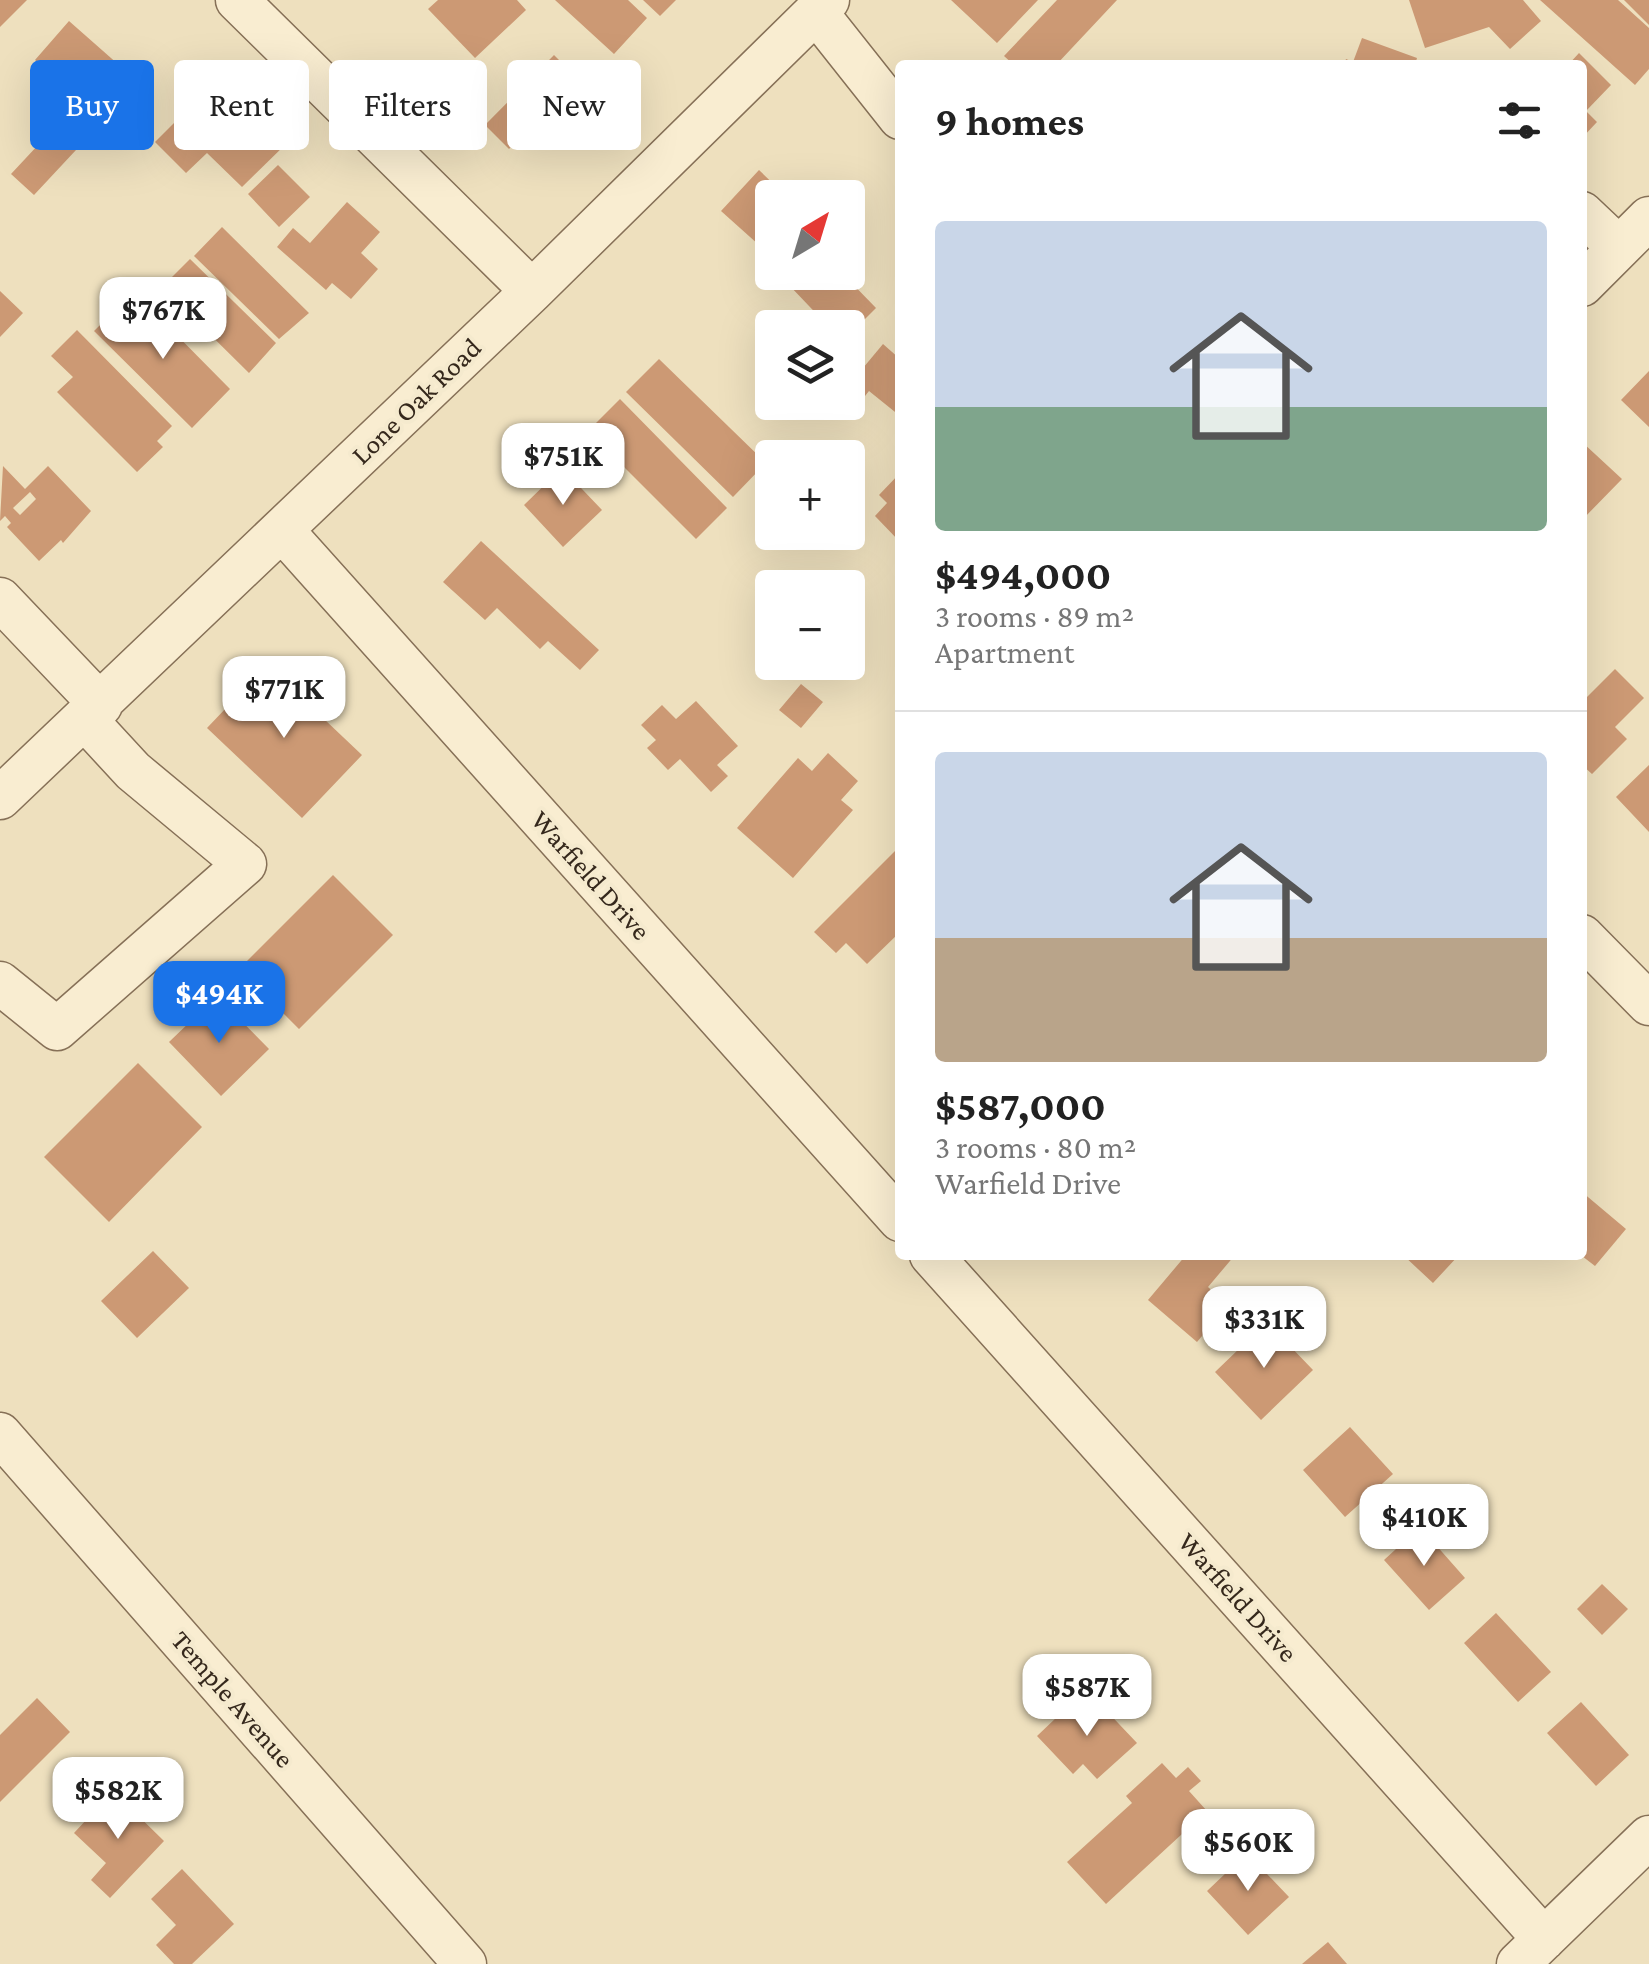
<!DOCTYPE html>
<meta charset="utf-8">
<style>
body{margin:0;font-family:"Crimson Pro",serif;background:#f6f6f6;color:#222;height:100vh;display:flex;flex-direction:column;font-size:38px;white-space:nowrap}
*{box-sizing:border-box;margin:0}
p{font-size:32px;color:#767676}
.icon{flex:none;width:55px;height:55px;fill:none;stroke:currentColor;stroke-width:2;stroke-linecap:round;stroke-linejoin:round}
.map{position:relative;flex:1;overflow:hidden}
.details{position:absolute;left:895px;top:60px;width:692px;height:1200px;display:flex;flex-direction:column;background:#fff;border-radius:10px;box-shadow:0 10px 40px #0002}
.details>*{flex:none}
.banner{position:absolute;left:30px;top:60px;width:715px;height:90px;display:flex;gap:20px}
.needle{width:65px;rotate:38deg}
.buttons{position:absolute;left:755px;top:180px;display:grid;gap:20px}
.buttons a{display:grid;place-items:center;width:110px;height:110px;border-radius:10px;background:#fff;box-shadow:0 10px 40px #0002;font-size:50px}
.price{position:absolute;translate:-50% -85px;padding:0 22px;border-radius:20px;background:#fff;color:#222;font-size:32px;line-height:65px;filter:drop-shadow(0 2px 5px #0008)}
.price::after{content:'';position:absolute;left:50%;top:60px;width:30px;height:22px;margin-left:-15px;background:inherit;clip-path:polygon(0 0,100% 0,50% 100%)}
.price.on{background:#1a73e8;color:#fff}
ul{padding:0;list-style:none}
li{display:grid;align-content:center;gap:20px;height:530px;padding:0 40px}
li+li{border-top:2px solid #e0e0e0}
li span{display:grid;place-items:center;height:310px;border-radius:10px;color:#555}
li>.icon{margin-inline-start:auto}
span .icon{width:180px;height:180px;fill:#fffc;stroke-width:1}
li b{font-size:42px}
h2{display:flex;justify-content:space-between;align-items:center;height:120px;padding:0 40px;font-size:42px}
.chip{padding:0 35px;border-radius:10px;background:#fff;box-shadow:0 10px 40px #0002;font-size:35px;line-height:90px}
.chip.on{background:#1a73e8;color:#fff}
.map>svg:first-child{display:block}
.building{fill:#cc9974;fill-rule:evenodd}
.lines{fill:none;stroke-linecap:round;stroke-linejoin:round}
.minor-casing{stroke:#867057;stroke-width:45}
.minor{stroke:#f9edd1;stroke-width:42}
.labels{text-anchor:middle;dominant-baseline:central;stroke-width:8;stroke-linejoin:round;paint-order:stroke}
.street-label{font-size:28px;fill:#35281c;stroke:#f5eace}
</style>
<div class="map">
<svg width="1649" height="1964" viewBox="0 0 1649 1964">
<rect width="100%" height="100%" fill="#eee0be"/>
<path class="building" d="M 0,0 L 27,0 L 0,27 Z
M 438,0 L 517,0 L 526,10 L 475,58 L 428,9 Z
M 555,0 L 628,0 L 647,18 L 614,54 Z
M 643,0 L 676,0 L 660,16 Z
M 951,0 L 1038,0 L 997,43 Z
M 1057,0 L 1117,0 L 1056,65 L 1014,65 L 1004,56 Z
M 1409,0 L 1523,0 L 1541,21 L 1510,49 L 1489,27 L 1425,48 Z
M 1540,0 L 1618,0 L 1649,28 L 1649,69 L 1635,85 Z
M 1624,0 L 1649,0 L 1649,25 Z
M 69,21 L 128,73 L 95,112 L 35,60 Z
M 1362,38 L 1417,58 L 1415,65 L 1344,65 L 1346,59 L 1353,62 Z
M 1579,53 L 1611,85 L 1586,111 L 1597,122 L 1582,138 L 1582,65 L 1568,65 Z
M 554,55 L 591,92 L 553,131 L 540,118 L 509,149 L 485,125 Z
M 223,74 L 289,141 L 242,187 L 207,153 L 186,173 L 155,142 Z
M 53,129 L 76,150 L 34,195 L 11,174 Z
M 278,165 L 310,197 L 279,227 L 248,194 Z
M 759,170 L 788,198 L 772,198 L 770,255 L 721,211 Z
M 347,202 L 380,232 L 361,253 L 378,269 L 351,299 L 332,283 L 326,290 L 277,247 L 293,228 L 310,243 Z
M 222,227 L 309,313 L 279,339 L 194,256 Z
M 190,259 L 276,343 L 249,373 L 162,287 Z
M 800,272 L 841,272 L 876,308 L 848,336 L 848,328 L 830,328 L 788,284 Z
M 0,291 L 23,313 L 0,337 Z
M 112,305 L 116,309 L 119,307 L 133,320 L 147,305 L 230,389 L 192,428 L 94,331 L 105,320 L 101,317 Z
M 77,330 L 172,426 L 157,441 L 163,447 L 137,472 L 57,392 L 73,377 L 51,356 Z
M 883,344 L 900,359 L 900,416 L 869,391 L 857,406 L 848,399 L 848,386 Z
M 659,359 L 766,463 L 733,497 L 626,392 Z
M 1649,371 L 1649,427 L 1621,400 Z
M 620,399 L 727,508 L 696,539 L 588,431 Z
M 1582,442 L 1622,479 L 1582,520 Z
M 3,466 L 25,489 L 48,466 L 91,511 L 63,543 L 61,540 L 39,561 L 7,527 L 11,523 L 5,516 L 0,521 ZM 30,492 L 36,499 L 20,515 L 13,508 Z
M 562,468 L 602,510 L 563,547 L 524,505 Z
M 900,473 L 900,542 L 875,516 L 887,503 L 879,495 Z
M 481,541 L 599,650 L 580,670 L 548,641 L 540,649 L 497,608 L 485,620 L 443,582 Z
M 267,665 L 362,755 L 302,818 L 207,728 Z
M 1615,669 L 1644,698 L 1615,727 L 1627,739 L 1592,774 L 1582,765 L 1582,694 L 1586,698 Z
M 801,684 L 823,702 L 801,728 L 779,710 Z
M 696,701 L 738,746 L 717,765 L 728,776 L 711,792 L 680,759 L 668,770 L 647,748 L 656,740 L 641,725 L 662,705 L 676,719 Z
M 828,753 L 858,781 L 841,800 L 853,810 L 793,878 L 737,828 L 798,758 L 812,771 Z
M 1649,765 L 1649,832 L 1616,797 Z
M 900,846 L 900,932 L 867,964 L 846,943 L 836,953 L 814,932 Z
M 333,875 L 393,935 L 299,1029 L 239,969 Z
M 217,996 L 269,1049 L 221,1096 L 169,1042 Z
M 138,1063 L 202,1127 L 109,1222 L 44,1157 Z
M 1582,1192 L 1626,1229 L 1595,1266 L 1582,1256 Z
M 153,1251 L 189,1288 L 137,1338 L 101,1301 Z
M 1186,1255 L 1235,1255 L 1208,1287 L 1221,1299 L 1205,1318 L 1212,1324 L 1197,1342 L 1148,1300 Z
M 1403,1255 L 1459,1255 L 1433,1283 Z
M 1267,1322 L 1313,1370 L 1261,1420 L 1215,1372 Z
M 1350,1427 L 1393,1474 L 1345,1517 L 1303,1470 Z
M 1420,1527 L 1465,1578 L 1429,1610 L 1384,1560 Z
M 1602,1584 L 1628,1609 L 1602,1635 L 1577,1609 Z
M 1496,1613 L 1551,1672 L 1518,1702 L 1464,1643 Z
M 37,1698 L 70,1732 L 0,1802 L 0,1735 Z
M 1077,1698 L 1091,1714 L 1101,1705 L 1137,1743 L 1097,1779 L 1083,1764 L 1073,1774 L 1037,1736 Z
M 1581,1702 L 1629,1755 L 1596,1786 L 1547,1733 Z
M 1162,1763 L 1176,1778 L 1188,1767 L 1201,1781 L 1189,1791 L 1207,1811 L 1106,1904 L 1067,1862 L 1132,1803 L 1126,1796 Z
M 113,1791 L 164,1841 L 110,1898 L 91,1880 L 106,1863 L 74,1833 Z
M 1247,1853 L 1289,1897 L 1248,1935 L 1207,1891 Z
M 182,1869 L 234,1924 L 192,1964 L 174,1964 L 156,1945 L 176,1925 L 151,1899 Z
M 1328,1942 L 1347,1964 L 1302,1964 Z"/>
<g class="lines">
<defs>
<path id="minor" d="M 237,0 L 532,291
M 816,12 L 900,118
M 1582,213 L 1619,248
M 1582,285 L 1649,218
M 282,530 L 900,1220
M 0,599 L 101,705
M 0,798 L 532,291 L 828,0
M 1582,936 L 1649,1004
M 0,983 L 57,1029 L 245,864 L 133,771 L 85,719
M 931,1255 L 1544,1939
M 0,1434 L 465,1964
M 1518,1964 L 1649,1837"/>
</defs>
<use href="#minor" class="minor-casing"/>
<use href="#minor" class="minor"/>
</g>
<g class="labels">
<g class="street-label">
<text transform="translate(416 401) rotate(-44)">Lone Oak Road</text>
<text transform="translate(591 875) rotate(48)">Warfield Drive</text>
<text transform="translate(1238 1597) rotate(48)">Warfield Drive</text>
<text transform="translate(233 1699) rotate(49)">Temple Avenue</text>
</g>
</g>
</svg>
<div class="buttons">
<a><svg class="needle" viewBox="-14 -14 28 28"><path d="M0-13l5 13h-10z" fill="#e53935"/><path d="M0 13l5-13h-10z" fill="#767676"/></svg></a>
<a><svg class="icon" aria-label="layers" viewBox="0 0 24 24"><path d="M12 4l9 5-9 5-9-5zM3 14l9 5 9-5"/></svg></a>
<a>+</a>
<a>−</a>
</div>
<b class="price" style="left:163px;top:362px">$767K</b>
<b class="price" style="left:563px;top:508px">$751K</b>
<b class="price" style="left:284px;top:741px">$771K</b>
<b class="price on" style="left:219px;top:1046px">$494K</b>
<b class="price" style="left:1264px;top:1371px">$331K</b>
<b class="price" style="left:1424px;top:1569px">$410K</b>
<b class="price" style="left:1087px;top:1739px">$587K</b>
<b class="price" style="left:118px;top:1842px">$582K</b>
<b class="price" style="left:1248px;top:1894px">$560K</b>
<div class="banner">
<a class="chip on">Buy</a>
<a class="chip">Rent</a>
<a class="chip">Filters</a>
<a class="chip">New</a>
</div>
<section class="details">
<h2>9 homes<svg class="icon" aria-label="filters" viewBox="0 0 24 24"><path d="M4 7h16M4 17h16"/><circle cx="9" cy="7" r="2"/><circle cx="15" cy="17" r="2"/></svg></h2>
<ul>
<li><span style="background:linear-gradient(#c9d6e8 60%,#7fa58c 0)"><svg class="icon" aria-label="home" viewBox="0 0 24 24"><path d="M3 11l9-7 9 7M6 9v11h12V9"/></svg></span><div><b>$494,000</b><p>3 rooms · 89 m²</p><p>Apartment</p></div></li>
<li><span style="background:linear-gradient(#c9d6e8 60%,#b9a48a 0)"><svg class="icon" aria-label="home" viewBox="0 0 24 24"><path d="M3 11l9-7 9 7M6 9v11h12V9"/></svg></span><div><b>$587,000</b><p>3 rooms · 80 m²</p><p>Warfield Drive</p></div></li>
</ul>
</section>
</div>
